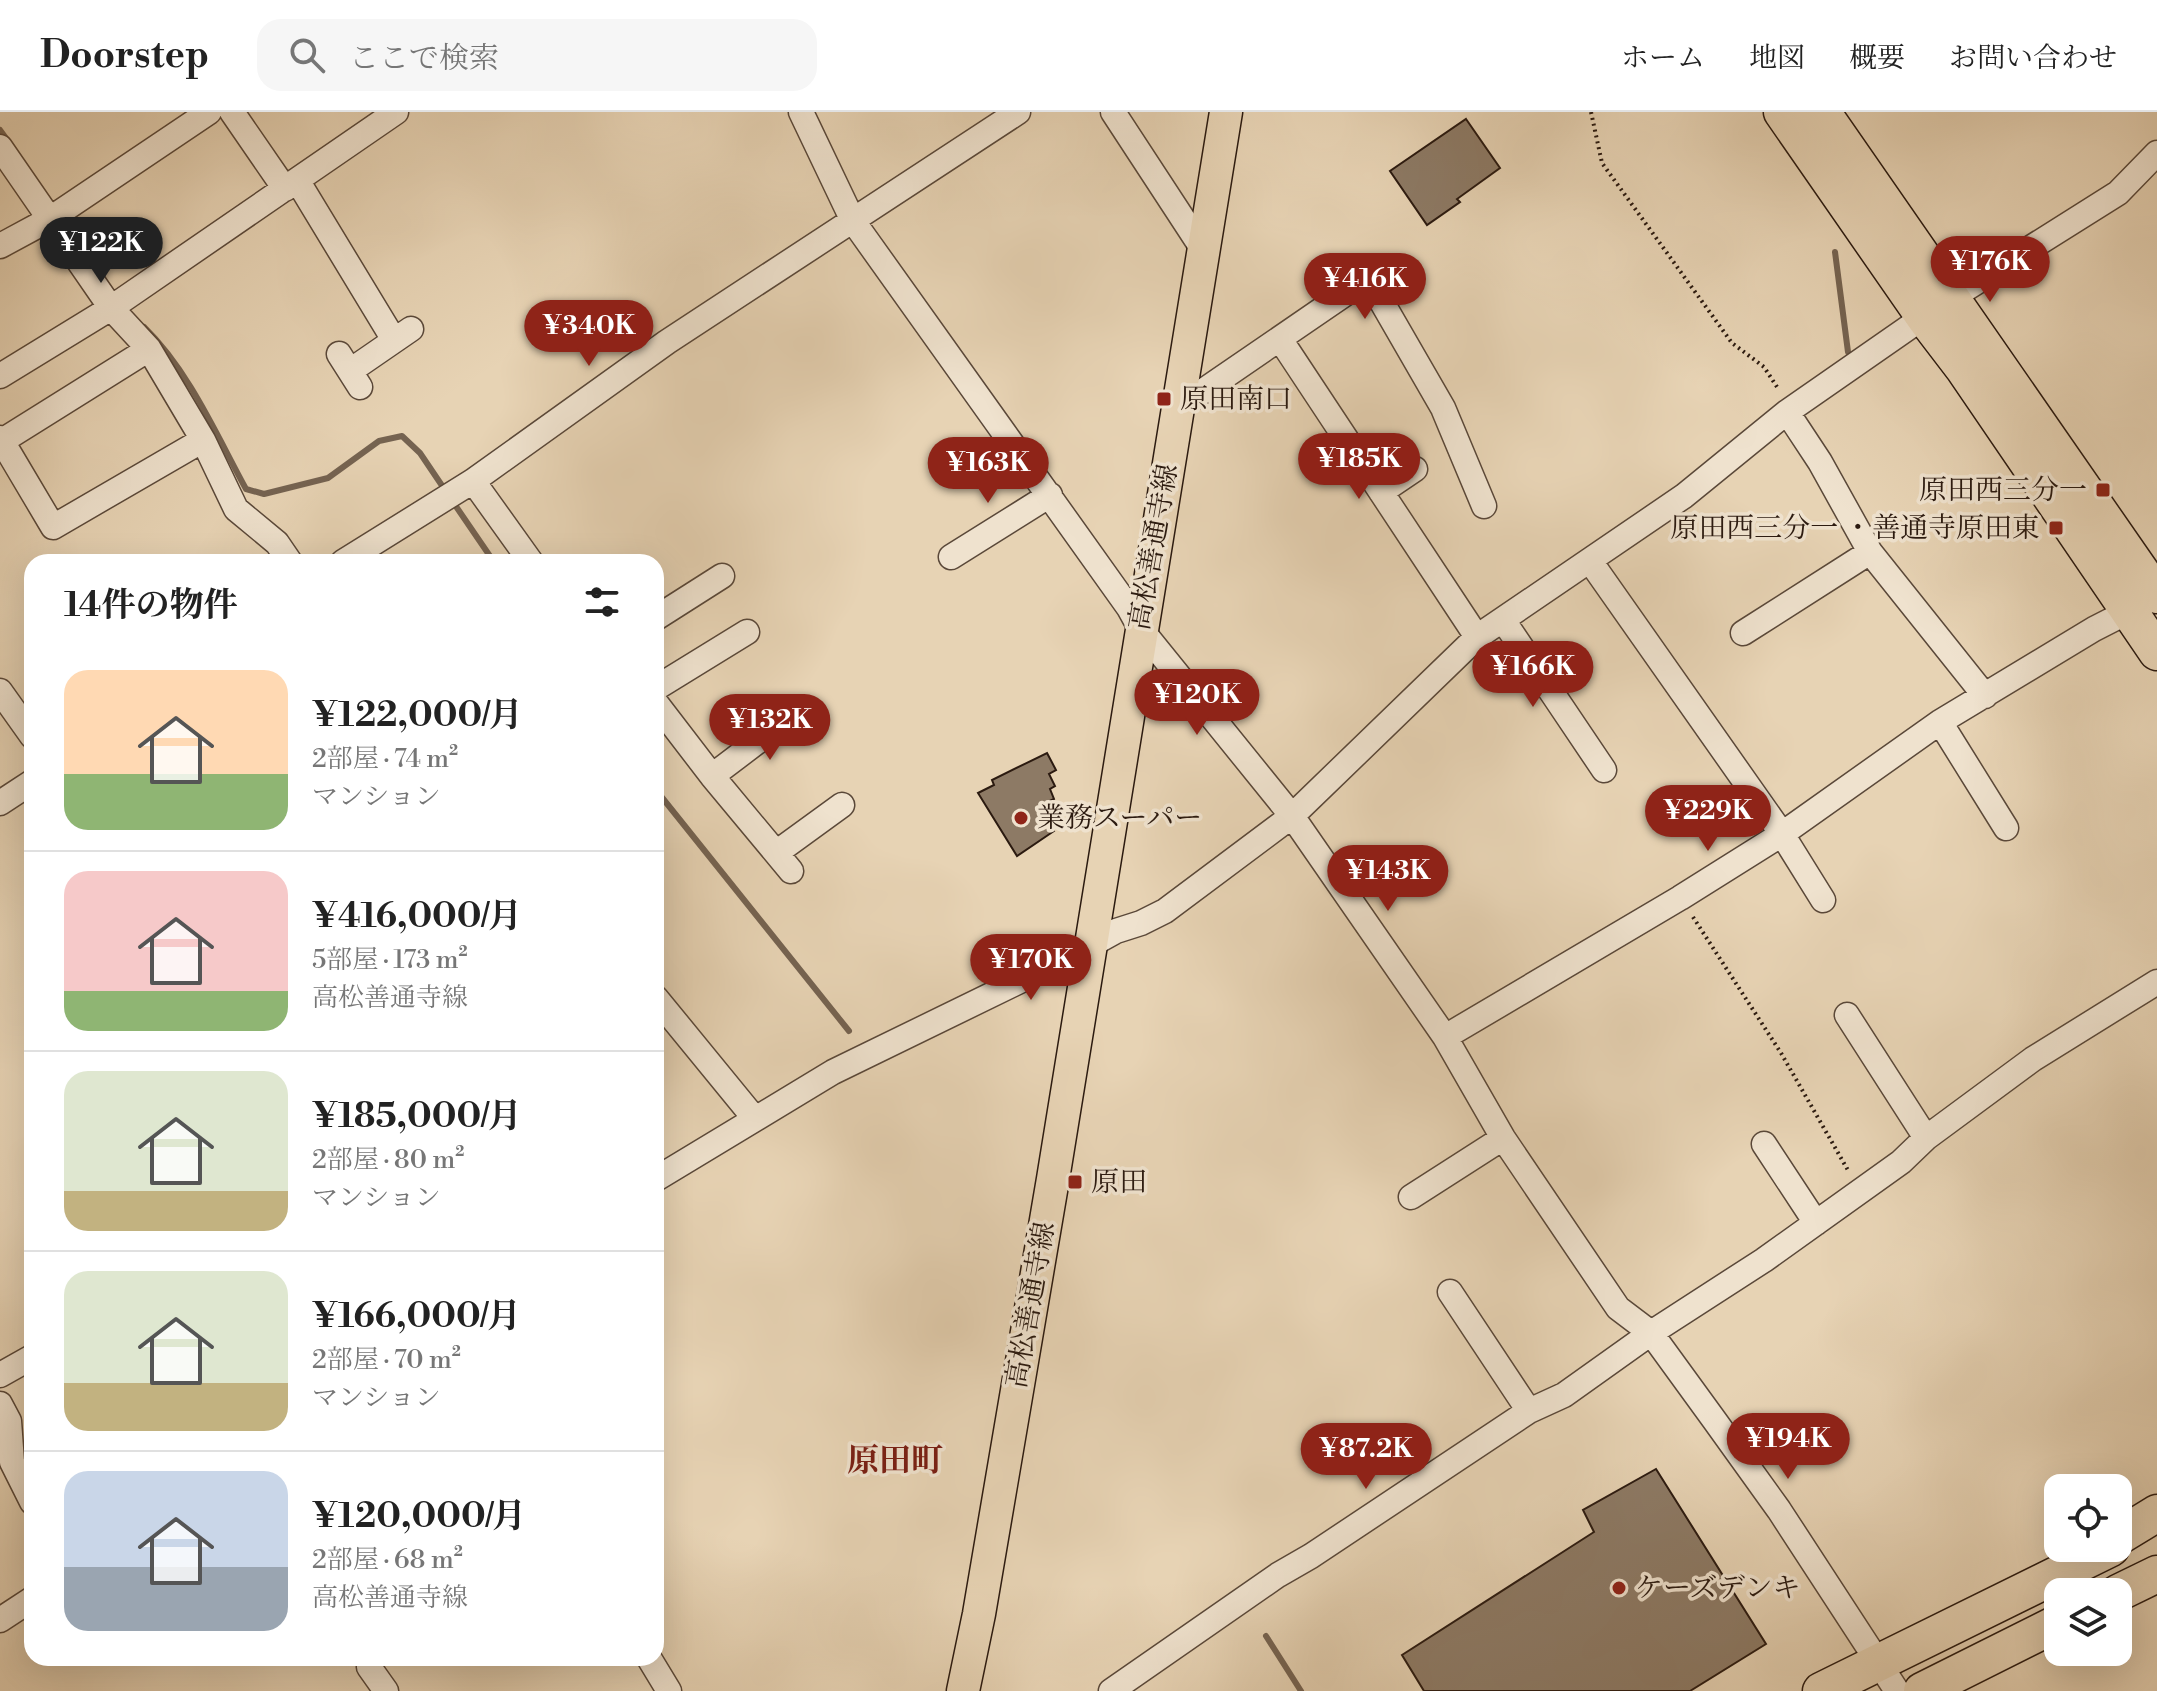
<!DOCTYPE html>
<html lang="ja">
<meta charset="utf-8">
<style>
body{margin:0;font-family:"Libre Bodoni","Noto Serif JP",serif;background:#f6f6f6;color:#222;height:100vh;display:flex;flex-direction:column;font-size:30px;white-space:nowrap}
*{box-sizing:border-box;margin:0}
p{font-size:26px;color:#767676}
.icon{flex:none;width:44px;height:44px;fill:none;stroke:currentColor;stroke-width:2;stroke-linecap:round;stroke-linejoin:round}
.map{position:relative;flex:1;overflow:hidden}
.details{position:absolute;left:24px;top:442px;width:640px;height:1112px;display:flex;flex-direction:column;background:#fff;border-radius:24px;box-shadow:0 8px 32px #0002}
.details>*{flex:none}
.tools{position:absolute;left:2044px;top:1362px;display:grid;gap:16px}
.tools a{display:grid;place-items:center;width:88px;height:88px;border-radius:16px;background:#fff;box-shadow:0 8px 32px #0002;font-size:40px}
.price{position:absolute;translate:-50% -68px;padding:0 18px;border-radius:28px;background:#8f2418;color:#fff;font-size:26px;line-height:52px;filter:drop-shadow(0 2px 4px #0008)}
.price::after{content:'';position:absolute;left:50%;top:48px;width:24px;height:18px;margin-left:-12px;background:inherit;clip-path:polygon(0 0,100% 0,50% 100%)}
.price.on{background:#222;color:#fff}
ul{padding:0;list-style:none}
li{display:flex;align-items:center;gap:24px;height:200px;padding:0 40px}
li+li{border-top:2px solid #e0e0e0}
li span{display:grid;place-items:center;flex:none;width:224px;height:160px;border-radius:24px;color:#555}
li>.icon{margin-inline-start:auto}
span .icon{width:96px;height:96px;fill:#fffc;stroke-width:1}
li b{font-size:34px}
h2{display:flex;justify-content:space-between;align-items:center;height:96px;padding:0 40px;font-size:34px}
header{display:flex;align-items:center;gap:48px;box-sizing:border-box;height:112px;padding:0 40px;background:#fff;border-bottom:2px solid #e0e0e0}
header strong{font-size:38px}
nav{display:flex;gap:44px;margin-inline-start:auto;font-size:28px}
.search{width:560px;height:72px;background:#f6f6f6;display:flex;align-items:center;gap:20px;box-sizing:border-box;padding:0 28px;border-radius:24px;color:#767676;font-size:30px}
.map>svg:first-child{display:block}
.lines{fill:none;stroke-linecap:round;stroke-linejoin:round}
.stream{stroke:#756351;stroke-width:6}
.building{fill:#8d7a65;stroke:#2b1a10;stroke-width:2}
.minor-casing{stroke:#5a4839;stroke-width:27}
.major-casing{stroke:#2b1a10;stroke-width:35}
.highway-casing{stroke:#2b1a10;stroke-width:39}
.path{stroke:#2b1a10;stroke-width:4;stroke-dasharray:2 4;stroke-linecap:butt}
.minor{stroke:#efe2ce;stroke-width:24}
.major{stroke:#e7d3b4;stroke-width:32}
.highway{stroke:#e7d3b4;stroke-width:36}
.poi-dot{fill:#8f2418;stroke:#efe2ce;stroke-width:3}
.labels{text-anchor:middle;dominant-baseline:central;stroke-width:7;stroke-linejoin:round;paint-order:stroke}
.poi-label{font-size:28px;fill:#2b1a10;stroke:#efe2ce;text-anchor:start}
.street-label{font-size:28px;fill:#2b1a10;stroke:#efe2ce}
.quarter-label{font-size:32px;font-weight:bold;fill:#7a1f14;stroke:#efe2ce}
</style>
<header>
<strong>Doorstep</strong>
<div class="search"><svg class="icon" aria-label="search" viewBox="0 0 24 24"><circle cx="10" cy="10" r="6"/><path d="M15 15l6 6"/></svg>ここで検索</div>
<nav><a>ホーム</a><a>地図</a><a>概要</a><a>お問い合わせ</a></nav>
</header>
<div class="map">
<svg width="2157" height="1579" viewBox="0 0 2157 1579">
<rect width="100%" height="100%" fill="#e7d3b4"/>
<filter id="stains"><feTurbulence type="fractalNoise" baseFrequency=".0025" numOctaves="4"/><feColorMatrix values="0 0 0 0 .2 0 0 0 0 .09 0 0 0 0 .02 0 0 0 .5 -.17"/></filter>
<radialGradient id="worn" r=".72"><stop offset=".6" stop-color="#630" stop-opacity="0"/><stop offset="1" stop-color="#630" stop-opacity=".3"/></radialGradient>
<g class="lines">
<path class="stream" d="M 0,18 L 8,29
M 1835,140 L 1848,240
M 144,215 C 189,259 216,322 246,377 L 264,382 L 328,366 L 379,329 L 402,324 L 420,341 L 447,381
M 453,390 L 494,450
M 656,678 L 849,919
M 1266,1524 L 1301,1579"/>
</g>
<path class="building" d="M 1466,7 L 1500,56 L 1457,87 L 1460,90 L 1427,113 L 1390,59 Z
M 1047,641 L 1056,658 L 1049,662 L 1055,674 L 1050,677 L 1054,687 L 1041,693 L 1054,719 L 1017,744 L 978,681 L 994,673 L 992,668 Z
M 1656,1357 L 1766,1532 L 1690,1579 L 1424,1579 L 1402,1543 L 1594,1420 L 1583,1398 Z"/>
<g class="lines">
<defs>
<path id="minor" d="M 232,0 L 285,77
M 801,0 L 853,109 L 1129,496 L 1140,516 L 1292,704 L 1445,925 L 1503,1026 L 1618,1196 L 1651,1221 L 1715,1309 L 1779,1398 L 1897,1579
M 1113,0 L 1202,136
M 0,35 L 111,196 L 0,264
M 297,68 L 394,228
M 0,134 L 50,107 L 209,0
M 1280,227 L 1477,525
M 339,242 L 360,275
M 350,259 L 411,217
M 1177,297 L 1368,166 L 1443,296 L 1484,394
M 1787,300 L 1820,350 L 1870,440 L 1985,584
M 0,326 L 2,329 L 149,237
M 2,329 L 53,415 L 203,328
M 473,369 L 531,450
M 1381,380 L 1415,357
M 951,445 L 1050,383
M 1590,449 L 1782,722 L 1823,788
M 290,450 L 277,431 L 236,397 L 203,328 L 149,237 L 111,196 L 396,0
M 343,450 L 473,369 L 667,230 L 1018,0
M 656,506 L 722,464
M 1503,508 L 1604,658
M 1743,521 L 1870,440
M 656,576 L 747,520
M 0,579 L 32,624
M 656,591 L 712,664 L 791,759
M 1940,610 L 2006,716
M 712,664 L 799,598
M 0,691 L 32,670
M 776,741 L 842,693
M 656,886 L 755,1007
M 1847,903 L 1926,1026
M 1445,925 L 1680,786 L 1782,722 L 1940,610 L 2094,517 L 2143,492
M 1764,1032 L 1816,1111
M 656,1067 L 833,960 L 1069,845 L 1116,819 L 1141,811 L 1165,799 L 1292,704 L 1477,525 L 1684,384 L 1787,300 L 1951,186 L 2118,81 L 2157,41
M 1411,1085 L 1503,1026
M 1450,1180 L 1529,1299
M 0,1263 L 32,1245
M 0,1292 L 9,1309 L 12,1350 L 32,1390
M 0,1508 L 32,1487
M 649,1546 L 669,1579
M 369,1555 L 386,1579
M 1111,1579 L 1278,1463 L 1311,1444 L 1529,1299 L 1564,1283 L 1651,1221 L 1764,1148 L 1901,1050 L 1926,1026 L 2033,947 L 2157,870"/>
<path id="major" d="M 963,1579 L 979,1502 L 1053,1067 L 1226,0"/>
<path id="highway" d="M 1782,0 L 1925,206 L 1964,257 L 2157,540
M 1822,0 L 2157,483
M 2118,1425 L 2157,1401
M 2118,1481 L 2157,1462
M 1821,1579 L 2111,1436
M 1922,1579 L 2058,1511"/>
</defs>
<use href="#minor" class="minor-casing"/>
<use href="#major" class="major-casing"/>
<use href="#highway" class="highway-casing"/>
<path class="path" d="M 1591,0 L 1602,51 L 1732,231 L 1764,255 L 1779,278
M 1693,805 L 1781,941 L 1849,1060"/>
<use href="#minor" class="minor"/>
<use href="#major" class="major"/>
<use href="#highway" class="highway"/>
</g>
<g class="poi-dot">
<rect x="1156" y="279" width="16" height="16" rx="4"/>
<rect x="2095" y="370" width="16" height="16" rx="4"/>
<rect x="2048" y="408" width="16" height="16" rx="4"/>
<circle cx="1021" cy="706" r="8"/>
<rect x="1067" y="1062" width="16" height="16" rx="4"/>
<circle cx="1619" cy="1476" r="8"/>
</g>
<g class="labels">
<g class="poi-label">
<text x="1180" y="287">原田南口</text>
<text x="2087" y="378" text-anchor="end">原田西三分一</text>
<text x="2040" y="416" text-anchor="end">原田西三分一 ・善通寺原田東</text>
<text x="1037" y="706">業務スーパー</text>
<text x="1091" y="1070">原田</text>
<text x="1635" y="1476">ケーズデンキ</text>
</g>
<g class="street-label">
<text transform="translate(1154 435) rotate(-80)">高松善通寺線</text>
<text transform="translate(1031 1193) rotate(-80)">高松善通寺線</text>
</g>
<g class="quarter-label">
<text x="895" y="1349">原田町</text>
</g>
</g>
<rect width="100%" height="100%" filter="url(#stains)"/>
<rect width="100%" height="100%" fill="url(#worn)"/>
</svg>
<div class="tools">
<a><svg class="icon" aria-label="locate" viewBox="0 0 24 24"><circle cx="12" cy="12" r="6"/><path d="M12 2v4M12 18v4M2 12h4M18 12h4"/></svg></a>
<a><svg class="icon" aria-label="layers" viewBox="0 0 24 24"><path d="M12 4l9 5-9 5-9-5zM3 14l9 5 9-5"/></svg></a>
</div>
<b class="price on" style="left:101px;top:173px">¥122K</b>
<b class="price" style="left:1990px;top:192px">¥176K</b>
<b class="price" style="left:1365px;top:209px">¥416K</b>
<b class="price" style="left:589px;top:256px">¥340K</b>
<b class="price" style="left:1359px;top:389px">¥185K</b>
<b class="price" style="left:988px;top:393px">¥163K</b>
<b class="price" style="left:1533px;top:597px">¥166K</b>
<b class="price" style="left:1197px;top:625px">¥120K</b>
<b class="price" style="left:770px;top:650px">¥132K</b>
<b class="price" style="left:1708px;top:741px">¥229K</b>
<b class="price" style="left:1388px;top:801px">¥143K</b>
<b class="price" style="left:1031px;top:890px">¥170K</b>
<b class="price" style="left:1788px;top:1369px">¥194K</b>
<b class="price" style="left:1366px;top:1379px">¥87.2K</b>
<section class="details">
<h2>14件の物件<svg class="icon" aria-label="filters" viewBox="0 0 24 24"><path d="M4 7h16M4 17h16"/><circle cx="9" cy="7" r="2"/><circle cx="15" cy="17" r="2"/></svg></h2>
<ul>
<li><span style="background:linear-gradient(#ffd9b3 65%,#8fb573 0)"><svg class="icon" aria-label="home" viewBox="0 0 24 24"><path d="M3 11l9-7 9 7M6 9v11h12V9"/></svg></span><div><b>¥122,000/月</b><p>2部屋 · 74 m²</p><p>マンション</p></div></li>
<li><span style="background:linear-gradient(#f6c9c9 75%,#8fb573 0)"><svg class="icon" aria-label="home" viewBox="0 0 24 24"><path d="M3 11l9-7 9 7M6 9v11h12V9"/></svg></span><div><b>¥416,000/月</b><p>5部屋 · 173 m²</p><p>高松善通寺線</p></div></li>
<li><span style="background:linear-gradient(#dfe7d0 75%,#c2b280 0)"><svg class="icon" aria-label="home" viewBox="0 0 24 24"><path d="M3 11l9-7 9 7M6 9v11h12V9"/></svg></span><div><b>¥185,000/月</b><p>2部屋 · 80 m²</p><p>マンション</p></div></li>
<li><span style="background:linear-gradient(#dfe7d0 70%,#c2b280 0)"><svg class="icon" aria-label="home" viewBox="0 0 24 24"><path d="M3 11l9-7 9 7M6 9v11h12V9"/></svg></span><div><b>¥166,000/月</b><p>2部屋 · 70 m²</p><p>マンション</p></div></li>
<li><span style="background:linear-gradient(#c9d6e8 60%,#9aa5b1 0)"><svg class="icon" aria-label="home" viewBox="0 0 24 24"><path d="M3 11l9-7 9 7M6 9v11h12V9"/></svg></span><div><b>¥120,000/月</b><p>2部屋 · 68 m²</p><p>高松善通寺線</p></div></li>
</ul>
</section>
</div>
